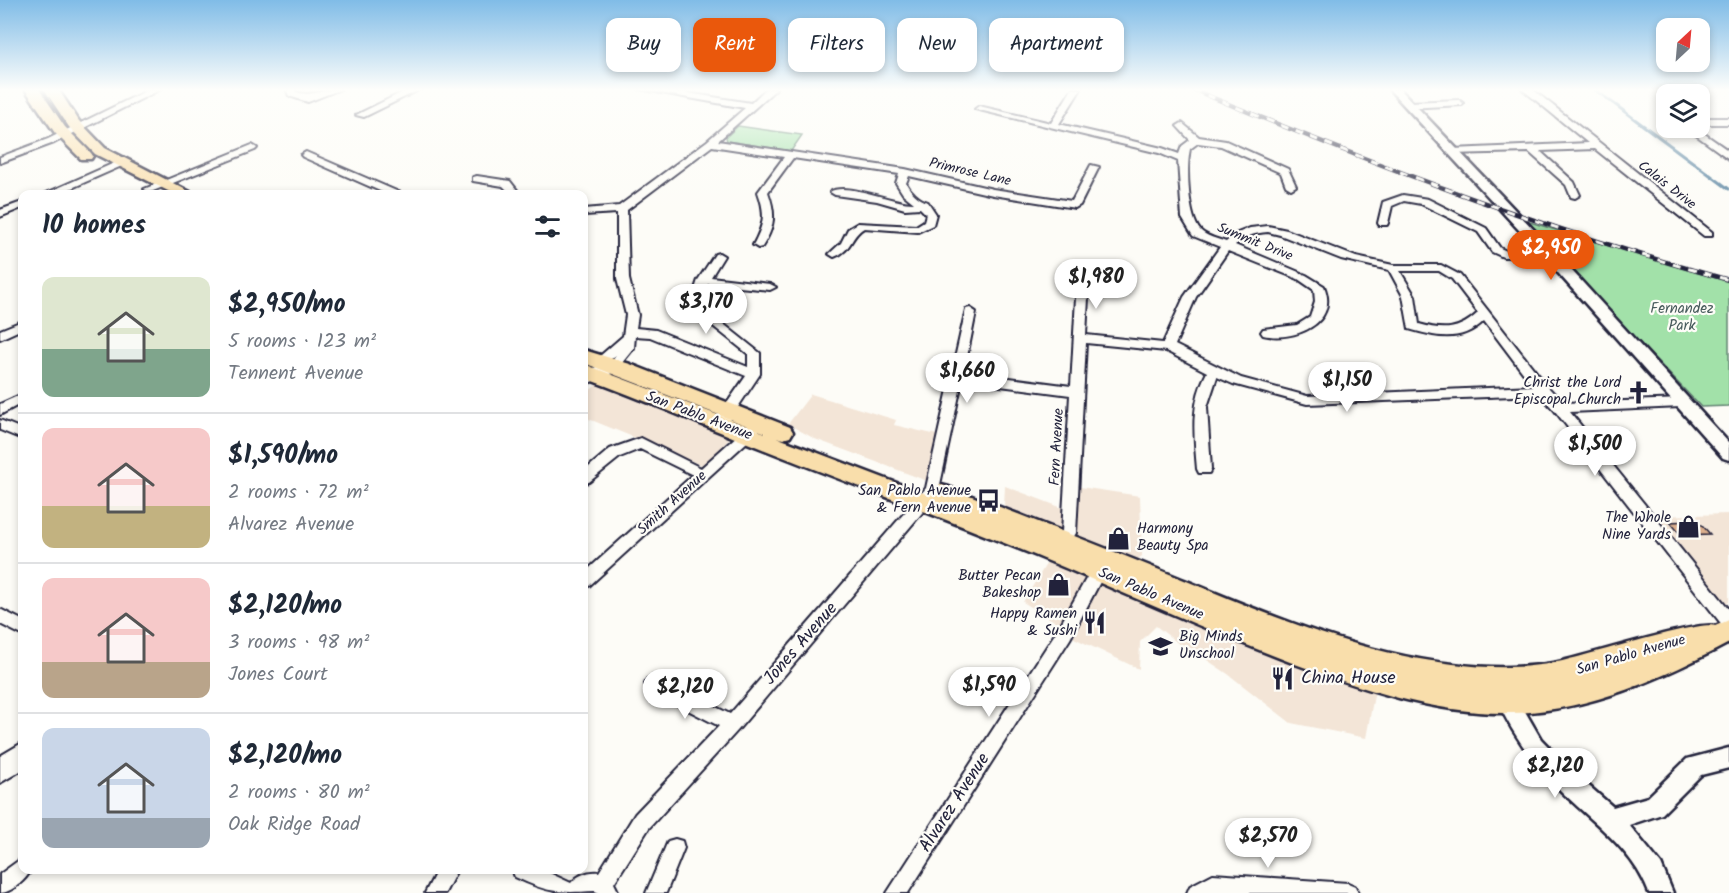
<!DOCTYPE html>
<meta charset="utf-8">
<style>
body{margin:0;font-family:Kalam,sans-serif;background:#f6f6f7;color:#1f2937;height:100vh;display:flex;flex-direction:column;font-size:22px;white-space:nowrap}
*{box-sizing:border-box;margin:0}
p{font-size:20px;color:#747a83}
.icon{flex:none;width:33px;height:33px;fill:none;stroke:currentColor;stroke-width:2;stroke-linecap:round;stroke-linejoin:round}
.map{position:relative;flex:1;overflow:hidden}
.side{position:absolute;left:18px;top:190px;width:570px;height:684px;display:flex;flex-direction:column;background:#fff;border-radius:12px;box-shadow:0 3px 9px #0003}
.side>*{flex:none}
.guide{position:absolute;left:606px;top:18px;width:570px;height:54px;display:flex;gap:12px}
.needle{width:39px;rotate:26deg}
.controls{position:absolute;left:1656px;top:18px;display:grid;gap:12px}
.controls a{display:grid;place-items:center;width:54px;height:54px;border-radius:12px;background:#fff;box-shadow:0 3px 9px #0003;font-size:30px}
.price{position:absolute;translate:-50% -51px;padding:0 14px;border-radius:21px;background:#fff;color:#222;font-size:20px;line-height:39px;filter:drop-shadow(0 2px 3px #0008)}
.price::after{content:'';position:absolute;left:50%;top:36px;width:18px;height:14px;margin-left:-9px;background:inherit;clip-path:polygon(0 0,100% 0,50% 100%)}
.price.active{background:#ea580c;color:#fff}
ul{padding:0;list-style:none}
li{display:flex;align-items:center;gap:18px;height:150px;padding:0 24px}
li+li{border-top:2px solid #e0e1e3}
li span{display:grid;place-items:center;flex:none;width:168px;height:120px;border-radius:12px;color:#555}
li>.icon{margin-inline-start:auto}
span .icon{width:72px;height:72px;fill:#fffc;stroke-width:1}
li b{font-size:26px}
h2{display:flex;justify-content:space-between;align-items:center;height:72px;padding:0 24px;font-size:26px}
.tag{padding:0 21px;border-radius:12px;background:#fff;box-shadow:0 3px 9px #0003;font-size:21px;line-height:54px}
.tag.active{background:#ea580c;color:#fff}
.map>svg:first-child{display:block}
.built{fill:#f3e5d7}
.green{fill:#a2e1a9;stroke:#628272;stroke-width:1.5}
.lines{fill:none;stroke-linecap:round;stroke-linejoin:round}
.stream{stroke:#5d86a2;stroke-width:3}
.building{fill:#dcaf8d;stroke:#22223b;stroke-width:1.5}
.minor-casing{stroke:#22223b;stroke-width:4}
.tertiary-casing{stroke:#22223b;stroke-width:5}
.secondary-casing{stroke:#22223b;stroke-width:4}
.primary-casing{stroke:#22223b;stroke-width:5}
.minor{fill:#fdfcf7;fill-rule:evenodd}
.tertiary{fill:#fdfcf7;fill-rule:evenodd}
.secondary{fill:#fdfcf7;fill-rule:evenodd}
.primary{fill:#f9deab;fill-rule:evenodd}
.rail-casing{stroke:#22223b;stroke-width:4.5}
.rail{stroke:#fdfcf7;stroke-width:3;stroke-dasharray:8;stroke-linecap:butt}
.labels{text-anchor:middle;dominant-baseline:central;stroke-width:4.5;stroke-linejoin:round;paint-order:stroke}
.far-street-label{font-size:14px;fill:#22223b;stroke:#fdfcf7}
.park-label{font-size:15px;fill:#485b5c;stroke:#fdfcf7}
.poi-label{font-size:15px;fill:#22223b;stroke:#fdfcf7;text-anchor:end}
.street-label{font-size:15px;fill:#22223b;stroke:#fdfcf7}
.near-street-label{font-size:18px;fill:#22223b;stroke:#fdfcf7}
.near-poi-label{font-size:18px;fill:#22223b;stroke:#fdfcf7;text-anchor:start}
</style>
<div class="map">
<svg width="1729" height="893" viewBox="0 0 1729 893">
<rect width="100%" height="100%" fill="#fdfcf7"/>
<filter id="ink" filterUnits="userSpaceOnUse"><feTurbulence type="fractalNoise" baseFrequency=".0167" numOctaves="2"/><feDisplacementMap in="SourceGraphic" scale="12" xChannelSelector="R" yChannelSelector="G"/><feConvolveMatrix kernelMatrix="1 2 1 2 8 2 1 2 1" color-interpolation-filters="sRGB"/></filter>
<g filter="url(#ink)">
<path class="built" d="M 599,383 L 731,437 L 704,466 L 584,417 L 584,395 Z
M 811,394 L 896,420 L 894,425 L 937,435 L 930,482 L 815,439 L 788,424 Z
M 1005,486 L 1078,514 L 1080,487 L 1140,496 L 1142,556 L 1137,560 L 1004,506 Z
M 1729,514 L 1729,602 L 1726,603 L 1654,516 Z
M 1048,561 L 1343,682 L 1375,690 L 1366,738 L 1291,723 L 1228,674 L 1189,648 L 1184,648 L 1156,626 L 1140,642 L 1139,669 L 1074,638 L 1062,626 L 1023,602 Z"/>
<path class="green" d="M 738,126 L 802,135 L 791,151 L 727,141 L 726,137 Z
M 1523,220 L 1729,282 L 1729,406 L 1701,407 Z"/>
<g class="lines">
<path class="stream" d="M 1594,89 L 1729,189"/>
</g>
<path class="building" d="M 1691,521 L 1694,524 L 1702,525 L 1710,534 L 1681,535 L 1670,522 Z"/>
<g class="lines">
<defs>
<path id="minor" d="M 150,89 L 161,89 L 54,143 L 0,163 L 0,157 L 48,139 Z
M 286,89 L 294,89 L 296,92 C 312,97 324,89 341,89 L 308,102 L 289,96 Z
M 409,89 L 421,89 L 364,117 L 356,115 Z
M 639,89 L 662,89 L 751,103 L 766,89 L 776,89 L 718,141 L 905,169 L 993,189 L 1072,201 L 1091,165 L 1099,167 L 1080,205 L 1075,208 L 993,195 L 909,176 L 906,183 C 910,191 919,200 928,202 L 936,214 L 933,225 L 918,232 L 864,228 C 850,236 852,251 834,257 L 829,254 L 841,243 L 848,229 L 858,223 L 916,226 L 924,221 L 926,214 L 920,208 L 905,209 L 877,201 L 835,195 L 830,192 C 845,181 895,204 914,203 L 903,194 L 896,183 L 899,174 L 793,158 L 768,192 C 776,214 775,227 762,247 L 758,248 L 753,245 C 764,225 766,214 758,192 L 784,157 L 712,146 L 627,210 L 629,279 L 638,315 L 636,328 L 656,330 L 748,367 L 748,354 L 689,307 L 698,280 L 715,254 L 719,253 L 724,256 L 711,277 L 770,284 L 776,287 L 770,290 L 708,284 L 701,306 L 760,353 L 760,374 L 728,422 L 723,424 L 716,419 L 746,376 L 650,337 L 635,336 L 634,348 L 617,369 L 609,369 L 607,366 L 616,355 L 603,365 L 595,365 L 593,362 L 623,336 L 626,315 L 617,279 L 617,213 L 584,215 L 584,209 L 619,206 L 707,141 L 745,108 Z
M 1072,89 L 1081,89 L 1059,124 L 1162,148 L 1179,154 L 1182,146 L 1190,140 L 1177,126 L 1182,123 L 1199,137 L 1226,141 L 1288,169 L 1296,186 L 1291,189 L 1286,186 L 1281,173 L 1221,146 L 1198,143 L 1190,149 C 1186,167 1188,216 1200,230 C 1205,236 1218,239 1226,242 L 1235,234 L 1250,228 L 1268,226 L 1287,230 L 1356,257 L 1393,265 L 1441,265 L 1460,275 L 1548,387 L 1563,403 L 1686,399 L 1687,402 L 1681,407 L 1570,412 L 1729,609 L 1729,628 L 1723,626 L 1555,411 L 1540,395 L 1307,404 L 1233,384 L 1217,377 L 1207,407 L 1211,469 L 1209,473 L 1199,473 L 1197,469 C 1194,434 1190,404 1207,372 L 1166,351 L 1086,343 L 1076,533 L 1065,552 L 1060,554 L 1055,552 L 1053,548 L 1062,532 L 1070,395 L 962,381 L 938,494 L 738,730 L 649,828 L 614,883 L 619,893 L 599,893 L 595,891 C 558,893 549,893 515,877 L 512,870 L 543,870 L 571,883 C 578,875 588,871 599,872 L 635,814 L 719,726 L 647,689 L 645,684 L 647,679 L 653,676 L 659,679 L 730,714 L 926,488 L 966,309 L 970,308 L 976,312 L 964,372 L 1071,386 L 1077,280 L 1083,277 L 1089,280 L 1086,335 L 1163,343 L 1184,297 L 1220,247 L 1193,236 L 1182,218 L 1178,161 L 1159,153 L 975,109 L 979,106 L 1051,123 ZM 1268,232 L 1280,235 L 1341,259 L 1389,270 L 1403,296 L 1409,329 C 1436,337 1461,343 1484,321 L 1533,386 L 1307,396 L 1241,378 L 1175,345 L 1196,297 L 1228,251 L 1298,279 L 1314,290 L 1315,302 L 1310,317 L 1297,325 L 1263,329 L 1261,332 L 1263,335 C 1293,342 1340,324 1324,286 L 1306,275 L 1235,245 C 1245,236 1254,233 1268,232 ZM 1400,271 L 1439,271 L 1452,279 L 1478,313 C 1459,331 1443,331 1419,324 L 1415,296 Z
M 1522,89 L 1532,89 L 1712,232 L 1712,236 L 1704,236 L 1595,149 L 1540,151 L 1574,182 L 1580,195 L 1575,198 L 1571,197 L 1566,185 L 1529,152 L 1449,154 L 1449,150 L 1452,149 L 1588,143 Z
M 1459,100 L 1463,103 L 1462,105 L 1408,108 L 1404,105 L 1408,102 Z
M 1700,118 L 1729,118 L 1729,124 L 1700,124 Z
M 1686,128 L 1696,128 L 1729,151 L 1729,159 Z
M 252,145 L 257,148 L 255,150 L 153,191 L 149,192 L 144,189 Z
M 306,152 L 401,193 L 402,195 L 389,195 L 303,157 L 301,155 Z
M 121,160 L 124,161 L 124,165 L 56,195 L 42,195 Z
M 477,176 L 510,181 L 517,190 L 514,195 L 504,195 L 507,190 L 503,186 L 473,181 L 473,177 Z
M 1403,195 L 1428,199 L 1486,228 L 1500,248 L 1509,252 L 1548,250 L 1553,253 L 1548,256 L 1503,257 L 1492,252 L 1478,232 L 1421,204 L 1404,201 L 1392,206 L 1388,223 L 1387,225 L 1379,225 L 1378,223 L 1383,202 Z
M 22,202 L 22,208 L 0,217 L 0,210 Z
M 22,321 L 22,329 L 0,339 L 0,330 Z
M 22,394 L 22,403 L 0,415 L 0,404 Z
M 0,420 L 22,429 L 22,439 L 0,430 Z
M 753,424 L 760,429 L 758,432 L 589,586 L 584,588 L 584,573 L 693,475 L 640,449 L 620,457 L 589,482 L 584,483 L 584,471 L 610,449 L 641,438 L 701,468 L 748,426 Z
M 1101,559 L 1106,561 L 1109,565 L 1070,639 L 908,893 L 887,893 L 1058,629 L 1096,561 Z
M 0,609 L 22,620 L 22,635 L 0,624 Z
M 675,839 L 682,841 L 684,848 L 666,893 L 646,893 L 668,841 Z
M 22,858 L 22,870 L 31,870 C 26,880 11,893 0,893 L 0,874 Z
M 437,870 L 457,870 L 445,893 L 425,893 Z
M 1213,874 L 1348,883 L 1355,886 L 1358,893 L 1187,893 L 1190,886 Z"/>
<path id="tertiary" d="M 1389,89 L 1400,89 L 1553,250 L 1729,443 L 1729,460 L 1723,458 L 1543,256 Z
M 1504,685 L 1511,687 L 1541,739 L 1575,774 L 1613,807 L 1648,797 L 1687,759 L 1729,748 L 1729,768 L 1701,775 L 1662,814 L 1629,825 L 1661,864 L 1673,893 L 1649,893 C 1633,849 1591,821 1559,789 C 1531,761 1510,730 1494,694 L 1497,687 Z"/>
<path id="secondary" d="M 613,360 L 619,362 L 622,366 L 619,370 L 584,385 L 584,372 Z
M 22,743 L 22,770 L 0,783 L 0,756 Z"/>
<path id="primary" d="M 25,89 L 39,89 L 65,127 L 91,153 L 93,156 L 91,159 L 81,159 L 55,133 Z
M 44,89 L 58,89 L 79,121 L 105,148 L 196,195 L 176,195 L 95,154 L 69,127 Z
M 584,350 L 630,364 L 790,427 L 793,432 L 790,437 L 783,439 L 776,437 L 584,363 Z
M 584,364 L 931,496 L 933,487 L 941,485 L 949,487 C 1025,517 1101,546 1177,577 C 1266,614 1357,653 1453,664 C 1486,668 1520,669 1553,663 C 1582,658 1699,620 1715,626 L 1729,620 L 1729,643 C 1661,679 1587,712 1509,713 C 1435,714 1363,689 1295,664 C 1216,634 1140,600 1063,567 C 963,525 861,488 760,448 C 701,425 643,399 584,378 Z"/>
</defs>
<use href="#minor" class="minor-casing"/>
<use href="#tertiary" class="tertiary-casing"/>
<use href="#secondary" class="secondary-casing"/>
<use href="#primary" class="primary-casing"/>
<use href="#minor" class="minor"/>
<use href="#tertiary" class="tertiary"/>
<use href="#secondary" class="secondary"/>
<use href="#primary" class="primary"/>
<defs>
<path id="rail" d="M 1192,89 C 1368,162 1545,230 1729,280"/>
</defs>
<use href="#rail" class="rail-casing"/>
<use href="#rail" class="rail"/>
</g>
</g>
<linearGradient id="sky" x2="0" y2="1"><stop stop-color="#80bce7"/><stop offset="0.42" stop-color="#fefefb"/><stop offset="1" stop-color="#fefefb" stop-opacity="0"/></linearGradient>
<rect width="1729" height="214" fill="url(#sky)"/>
<defs>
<symbol id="church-bare" viewBox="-9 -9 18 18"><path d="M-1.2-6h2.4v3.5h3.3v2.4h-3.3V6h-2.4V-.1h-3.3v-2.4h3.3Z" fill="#22223b" stroke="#fdfcf7" stroke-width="2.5" paint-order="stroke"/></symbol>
<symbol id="bus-bare" viewBox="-9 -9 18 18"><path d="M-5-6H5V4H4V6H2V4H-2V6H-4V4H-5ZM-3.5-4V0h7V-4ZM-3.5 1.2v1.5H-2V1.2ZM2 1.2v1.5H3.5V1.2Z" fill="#22223b" stroke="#fdfcf7" stroke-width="2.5" paint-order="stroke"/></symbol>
<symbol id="shop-bare" viewBox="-9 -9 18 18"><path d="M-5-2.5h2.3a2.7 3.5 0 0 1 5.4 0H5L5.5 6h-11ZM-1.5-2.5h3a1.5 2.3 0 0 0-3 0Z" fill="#22223b" stroke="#fdfcf7" stroke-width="2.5" paint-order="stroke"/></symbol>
<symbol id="restaurant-bare" viewBox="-9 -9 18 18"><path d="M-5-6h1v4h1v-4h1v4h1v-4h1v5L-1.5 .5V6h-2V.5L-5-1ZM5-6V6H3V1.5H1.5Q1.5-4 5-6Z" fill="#22223b" stroke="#fdfcf7" stroke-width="2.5" paint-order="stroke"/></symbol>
<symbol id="school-bare" viewBox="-9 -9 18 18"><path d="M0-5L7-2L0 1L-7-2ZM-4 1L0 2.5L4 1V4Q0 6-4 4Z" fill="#22223b" stroke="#fdfcf7" stroke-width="2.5" paint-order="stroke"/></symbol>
</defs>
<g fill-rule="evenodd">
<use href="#church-bare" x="1622" y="376" width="33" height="33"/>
<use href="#bus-bare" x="972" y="484" width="33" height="33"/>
<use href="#shop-bare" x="1672" y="510" width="33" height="33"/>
<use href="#shop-bare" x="1102" y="522" width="33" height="33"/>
<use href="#shop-bare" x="1042" y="568" width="33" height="33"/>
<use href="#restaurant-bare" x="1078" y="606" width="33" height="33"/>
<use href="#school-bare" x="1144" y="630" width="33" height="33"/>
<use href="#restaurant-bare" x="1266" y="662" width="33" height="33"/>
</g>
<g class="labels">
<g class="far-street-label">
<text transform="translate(970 172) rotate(13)">Primrose Lane</text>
<text transform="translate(1667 185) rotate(38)">Calais Drive</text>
<text transform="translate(1255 242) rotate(22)">Summit Drive</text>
</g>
<g class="park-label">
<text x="1682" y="309">Fernandez<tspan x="1682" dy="17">Park</tspan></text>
</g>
<g class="poi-label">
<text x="1621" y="383">Christ the Lord<tspan x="1621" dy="17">Episcopal Church</tspan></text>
<text x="971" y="491">San Pablo Avenue<tspan x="971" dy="17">&amp; Fern Avenue</tspan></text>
<text x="1671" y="518">The Whole<tspan x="1671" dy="17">Nine Yards</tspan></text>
<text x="1137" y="529" text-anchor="start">Harmony<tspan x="1137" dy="17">Beauty Spa</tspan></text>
<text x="1041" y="576">Butter Pecan<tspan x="1041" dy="17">Bakeshop</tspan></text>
<text x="1077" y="614">Happy Ramen<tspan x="1077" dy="17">&amp; Sushi</tspan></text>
<text x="1179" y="637" text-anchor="start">Big Minds<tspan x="1179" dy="17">Unschool</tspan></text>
</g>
<g class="street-label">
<text transform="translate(699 416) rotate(21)">San Pablo Avenue</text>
<text transform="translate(1057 447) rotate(-87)">Fern Avenue</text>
<text transform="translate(672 503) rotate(-42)">Smith Avenue</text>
<text transform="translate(1151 594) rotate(23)">San Pablo Avenue</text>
<text transform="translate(1631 655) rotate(-16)">San Pablo Avenue</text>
</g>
<g class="near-street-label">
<text transform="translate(801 644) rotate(-49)">Jones Avenue</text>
<text transform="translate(955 803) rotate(-57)">Alvarez Avenue</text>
</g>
<g class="near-poi-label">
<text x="1301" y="678">China House</text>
</g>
</g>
</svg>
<div class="controls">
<a><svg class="needle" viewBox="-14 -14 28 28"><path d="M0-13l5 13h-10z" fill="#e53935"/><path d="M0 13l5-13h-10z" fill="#747a83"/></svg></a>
<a><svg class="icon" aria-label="layers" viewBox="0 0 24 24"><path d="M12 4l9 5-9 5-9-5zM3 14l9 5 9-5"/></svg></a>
</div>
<b class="price active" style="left:1551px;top:281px">$2,950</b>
<b class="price" style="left:1096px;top:310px">$1,980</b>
<b class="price" style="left:706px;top:335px">$3,170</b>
<b class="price" style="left:967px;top:404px">$1,660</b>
<b class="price" style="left:1347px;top:413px">$1,150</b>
<b class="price" style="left:1595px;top:477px">$1,500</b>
<b class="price" style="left:989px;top:718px">$1,590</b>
<b class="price" style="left:685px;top:720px">$2,120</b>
<b class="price" style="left:1555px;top:799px">$2,120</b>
<b class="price" style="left:1268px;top:869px">$2,570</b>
<div class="guide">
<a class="tag">Buy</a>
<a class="tag active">Rent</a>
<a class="tag">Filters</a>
<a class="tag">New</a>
<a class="tag">Apartment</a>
</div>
<section class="side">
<h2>10 homes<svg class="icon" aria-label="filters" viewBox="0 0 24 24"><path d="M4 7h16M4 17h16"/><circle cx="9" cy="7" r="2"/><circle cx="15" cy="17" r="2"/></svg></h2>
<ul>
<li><span style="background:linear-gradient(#dfe7d0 60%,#7fa58c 0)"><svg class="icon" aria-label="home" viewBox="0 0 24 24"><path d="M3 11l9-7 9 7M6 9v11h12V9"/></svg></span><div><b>$2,950/mo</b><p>5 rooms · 123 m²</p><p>Tennent Avenue</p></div></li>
<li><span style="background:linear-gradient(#f6c9c9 65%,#c2b280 0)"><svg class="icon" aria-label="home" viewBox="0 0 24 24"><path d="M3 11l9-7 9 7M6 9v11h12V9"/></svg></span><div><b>$1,590/mo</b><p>2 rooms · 72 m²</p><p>Alvarez Avenue</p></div></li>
<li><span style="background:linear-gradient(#f6c9c9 70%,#b9a48a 0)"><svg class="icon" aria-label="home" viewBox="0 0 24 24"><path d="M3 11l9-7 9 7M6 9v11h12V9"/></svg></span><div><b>$2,120/mo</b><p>3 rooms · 98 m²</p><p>Jones Court</p></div></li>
<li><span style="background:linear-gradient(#c9d6e8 75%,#9aa5b1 0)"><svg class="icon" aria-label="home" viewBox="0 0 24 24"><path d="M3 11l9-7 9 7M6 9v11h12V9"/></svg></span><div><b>$2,120/mo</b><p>2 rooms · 80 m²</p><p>Oak Ridge Road</p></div></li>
</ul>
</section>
</div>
